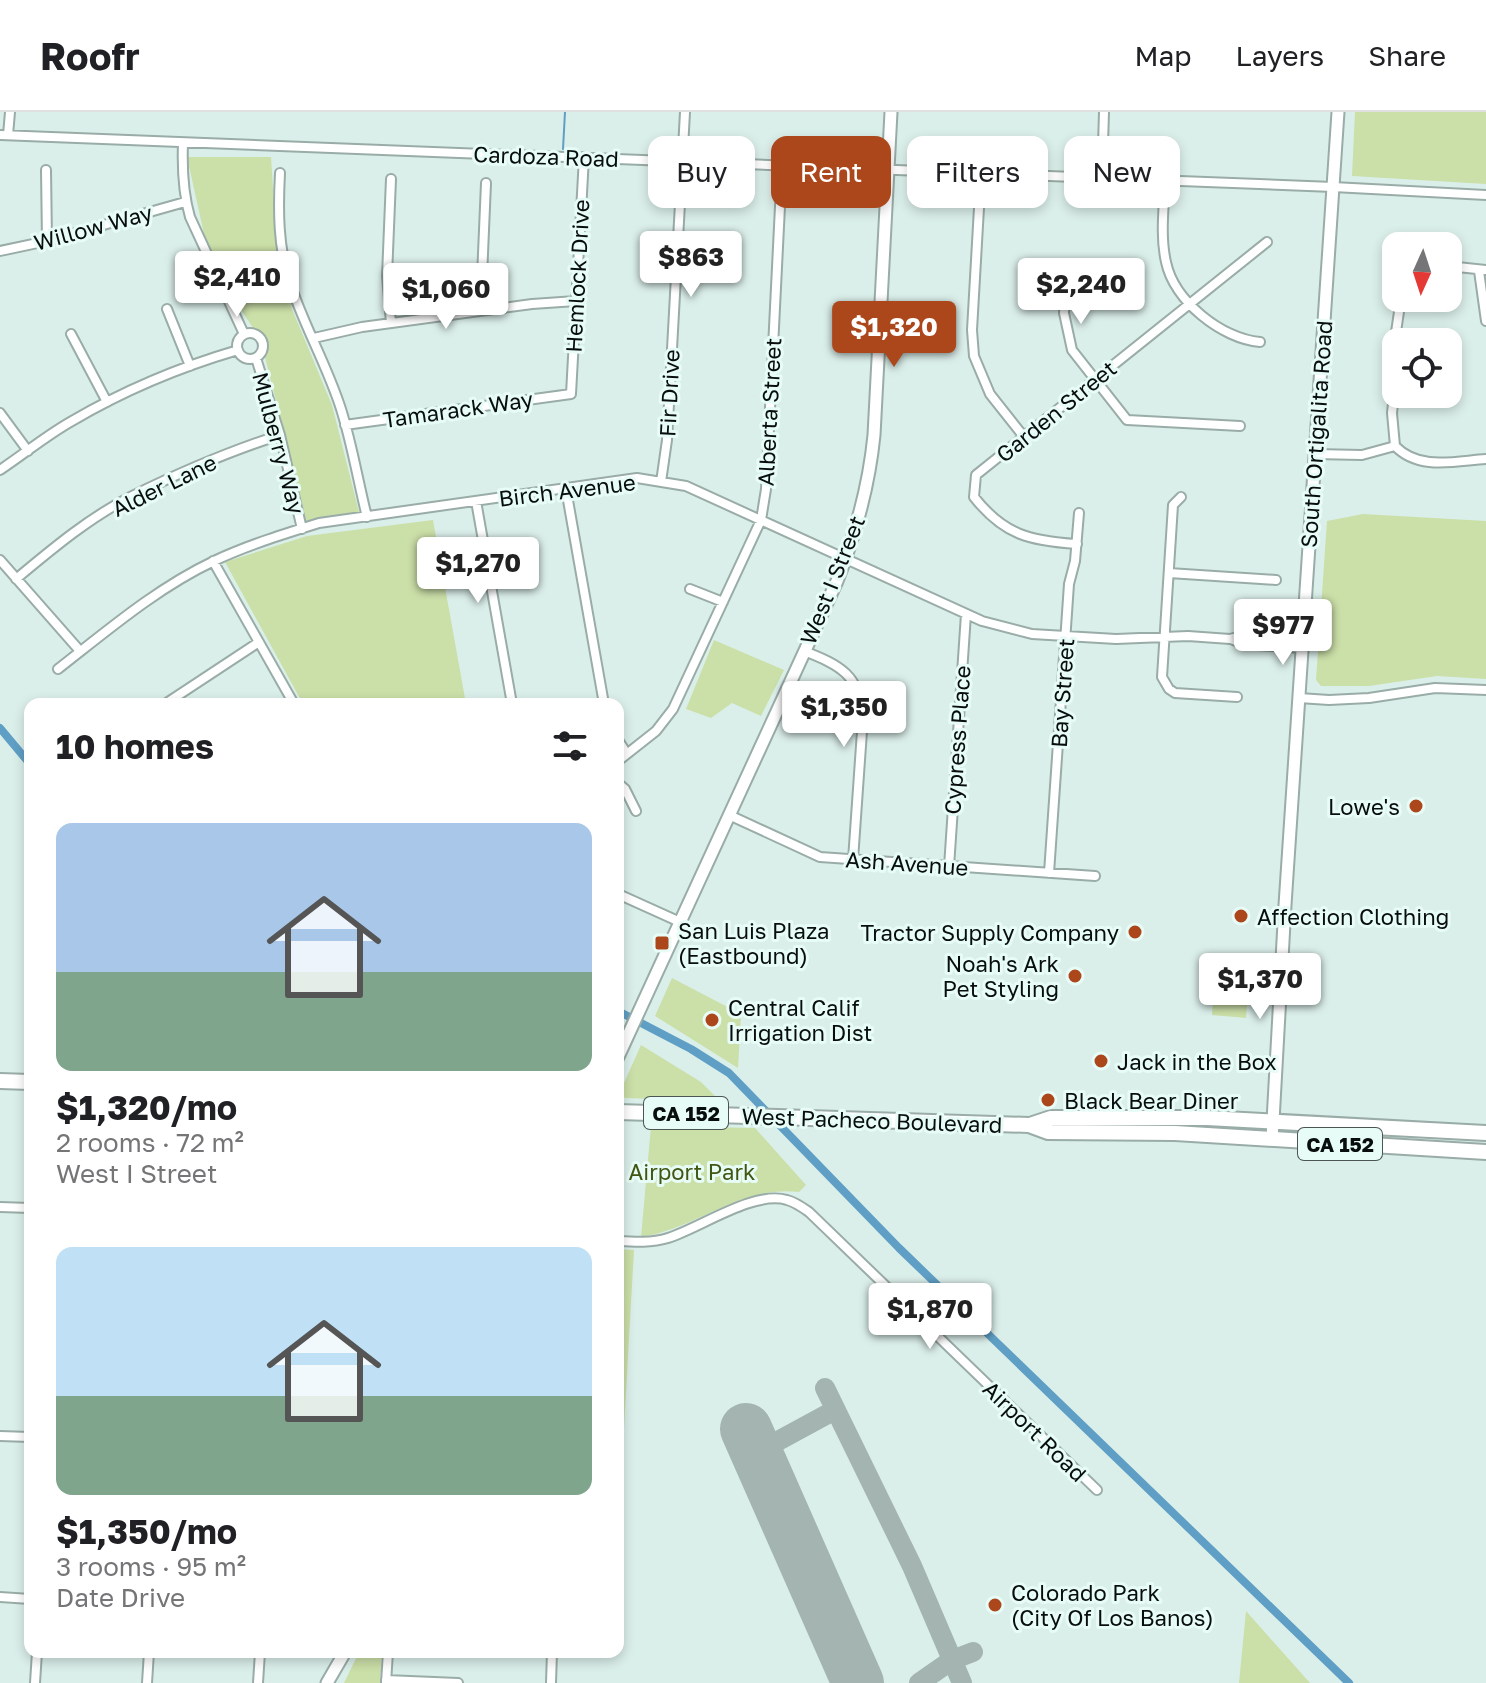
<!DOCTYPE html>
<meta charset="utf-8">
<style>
body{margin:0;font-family:"Golos Text",sans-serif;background:#f2f2f2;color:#202124;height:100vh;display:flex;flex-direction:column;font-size:30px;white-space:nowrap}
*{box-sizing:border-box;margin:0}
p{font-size:26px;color:#757577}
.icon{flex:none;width:44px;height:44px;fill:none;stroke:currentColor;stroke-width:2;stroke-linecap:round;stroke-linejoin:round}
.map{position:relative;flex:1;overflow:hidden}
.sheet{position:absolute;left:24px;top:586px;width:600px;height:960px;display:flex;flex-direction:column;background:#fff;border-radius:16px;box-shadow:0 4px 12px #0003}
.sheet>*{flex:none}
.hud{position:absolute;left:648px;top:24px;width:718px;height:72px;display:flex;gap:16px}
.needle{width:52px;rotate:183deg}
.controls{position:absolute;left:1382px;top:120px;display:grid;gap:16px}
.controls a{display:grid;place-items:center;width:80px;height:80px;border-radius:16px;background:#fff;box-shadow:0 4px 12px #0003;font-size:40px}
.price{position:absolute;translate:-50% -68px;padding:0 18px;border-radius:8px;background:#fff;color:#222;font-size:26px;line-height:52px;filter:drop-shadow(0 2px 4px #0008)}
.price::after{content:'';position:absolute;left:50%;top:48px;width:24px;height:18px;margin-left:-12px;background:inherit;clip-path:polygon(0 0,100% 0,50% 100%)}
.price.active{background:#ac471b;color:#fff}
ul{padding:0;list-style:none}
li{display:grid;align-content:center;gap:16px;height:424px;padding:0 32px}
li span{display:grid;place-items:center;height:248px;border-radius:16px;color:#555}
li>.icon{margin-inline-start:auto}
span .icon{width:144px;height:144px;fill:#fffc;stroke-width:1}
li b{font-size:34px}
h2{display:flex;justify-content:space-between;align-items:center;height:96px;padding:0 32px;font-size:34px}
.pill{padding:0 28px;border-radius:16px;background:#fff;box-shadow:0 4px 12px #0003;font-size:28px;line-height:72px}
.pill.active{background:#ac471b;color:#fff}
header{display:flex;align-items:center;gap:48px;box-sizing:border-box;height:112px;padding:0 40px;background:#fff;border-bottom:2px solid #e0e0e0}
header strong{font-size:38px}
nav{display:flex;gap:44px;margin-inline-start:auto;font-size:28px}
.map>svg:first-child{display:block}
.green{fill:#cbdfa8}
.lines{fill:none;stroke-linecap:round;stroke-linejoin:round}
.stream{stroke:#5f9fc5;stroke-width:2}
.canal{stroke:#5f9fc5;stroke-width:8}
.taxiway{stroke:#a4b4b1;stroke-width:20}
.runway{stroke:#a4b4b1;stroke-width:52}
.street-casing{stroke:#99aca7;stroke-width:12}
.secondary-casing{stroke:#99aca7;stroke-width:15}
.highway-casing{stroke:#99aca7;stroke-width:18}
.street{stroke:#fff;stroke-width:8}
.secondary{stroke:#fff;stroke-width:11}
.highway{stroke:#fff;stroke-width:14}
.poi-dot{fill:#ac471b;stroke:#e8fcf7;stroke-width:3}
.labels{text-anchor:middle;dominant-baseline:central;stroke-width:6;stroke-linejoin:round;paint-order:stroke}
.shield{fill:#e8fcf7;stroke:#4b5553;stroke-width:2}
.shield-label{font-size:20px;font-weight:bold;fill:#080e0d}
.street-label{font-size:22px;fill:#080e0d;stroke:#e8fcf7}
.poi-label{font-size:22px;fill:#080e0d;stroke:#e8fcf7;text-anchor:start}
.park-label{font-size:22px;fill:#425512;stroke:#e8fcf7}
</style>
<header>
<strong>Roofr</strong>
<nav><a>Map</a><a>Layers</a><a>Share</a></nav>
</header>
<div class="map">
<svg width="1486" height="1571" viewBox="0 0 1486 1571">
<rect width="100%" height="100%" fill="#dbefea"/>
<path class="green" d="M 1355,0 L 1486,0 L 1486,72 L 1352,64 Z
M 187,45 L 271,45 L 277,138 L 292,197 L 332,293 L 359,400 L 306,409 L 265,245 L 267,230 L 263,224 L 253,216 L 228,178 L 206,131 Z
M 1363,402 L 1486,409 L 1486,567 L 1437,564 L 1369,574 L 1321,574 L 1316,568 L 1327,409 Z
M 433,408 L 466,592 L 303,592 L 225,450 L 307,424 Z
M 714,528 L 784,558 L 761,604 L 732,591 L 711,606 L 686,597 Z
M 672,866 L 741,902 L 738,956 L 655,904 Z
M 1214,866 L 1249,869 L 1246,906 L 1212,903 Z
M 641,933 L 701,970 L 717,986 L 707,989 L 625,986 L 620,980 Z
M 651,1014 L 755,1016 L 806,1073 L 799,1080 C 741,1073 696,1117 641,1125 Z
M 618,1137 L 634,1138 L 622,1352 L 618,1351 Z
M 1246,1499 L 1310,1571 L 1239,1571 Z
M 359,1540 L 382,1540 L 380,1571 L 344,1571 Z"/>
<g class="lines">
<path class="stream" d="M 563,37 L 565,0"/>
<path class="canal" d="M 0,616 L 30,652
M 618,899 L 691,937 L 729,961 L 899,1136 L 1349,1571"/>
<path class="taxiway" d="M 825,1276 L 912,1454 L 962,1571
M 756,1341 L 835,1298
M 919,1571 L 952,1548 L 973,1540"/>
<path class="runway" d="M 746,1317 L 858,1571"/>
<defs>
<path id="street" d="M 0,23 L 1333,75 L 1486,83
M 8,23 L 10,0
M 183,31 C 182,57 183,81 190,105 L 244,222
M 46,58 L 47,129
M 280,61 C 278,98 278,136 290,171 C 304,214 327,253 341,297 C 352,332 358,369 367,405
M 981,61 L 972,218 L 974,244 L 990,282 L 1024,325
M 1102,66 L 1104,0
M 391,67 L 387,164 L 391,211
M 1165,68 C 1164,95 1160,124 1166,150 C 1174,189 1222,227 1260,230
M 0,139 L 47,129 L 185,90
M 1448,154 L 1486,158
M 1479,159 L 1486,209
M 1066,161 L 1064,201 L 1072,238 L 1127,308 L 1240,314
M 167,197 L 190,254
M 484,198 L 482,165 L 486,71
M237 234a13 13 0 1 1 26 0a13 13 0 1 1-26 0Z
M 71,222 L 107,290
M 314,226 L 362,215 L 532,192 L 576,189
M 1396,242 L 1395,227 L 1401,186
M 256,246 L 280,323 L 302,417
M 0,301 L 28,339
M 345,313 L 571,282 L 584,45
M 1395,334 C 1419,359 1455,349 1486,347
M 1395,334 L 1392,301 L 1396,264
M 1315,342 L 1362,343 L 1395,334
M 0,358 C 24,342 47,323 72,309 C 123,279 180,255 238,238
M 661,370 L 667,328 L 685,0
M 566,377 L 604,592
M 1181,385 L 1173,393 L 1162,565 L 1169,577 L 1175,581 L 1237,585
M 476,389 L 512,592
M 1077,432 C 1030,429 1004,423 974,385 L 976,363 L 1267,130
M 0,448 L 80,539
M 213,449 L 294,592
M 1169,461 L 1276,468
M 16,467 C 52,437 90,405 132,384 C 179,361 230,339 280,323
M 690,477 L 723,490
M 1231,527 L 1243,532 L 1302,536
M 804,539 C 840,553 860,563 863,605 L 853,748
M 58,557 C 108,518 157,476 214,449 C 248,433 284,422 319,411 L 637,366 L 686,374 L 982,509 L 1032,522 L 1116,527 L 1188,524 L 1230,527 L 1246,523 L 1302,527
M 1299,586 L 1329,588 L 1369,586 L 1435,576 L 1486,578
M 165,592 L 259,530
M 618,628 L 627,642
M 618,649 L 656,619 L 673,597 L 761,408 L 766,377 L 782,54
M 618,671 L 625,677 L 636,699
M 729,703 L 820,745 L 1095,764
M 949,755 L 966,502
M 1049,761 L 1069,472 L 1075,449 L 1079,401
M 618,782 L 680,810
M 0,1095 L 30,1096
M 618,1129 C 635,1130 651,1131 668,1126 C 700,1116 754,1078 787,1088 C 795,1090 802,1095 809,1100 L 1097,1378
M 0,1324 L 30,1325
M 0,1485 L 30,1487
M 386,1568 L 458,1571
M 35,1571 L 37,1540
M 147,1571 L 149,1540
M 258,1571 L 260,1540
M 386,1571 L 388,1540
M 551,1571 L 552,1540"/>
<path id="secondary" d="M 618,945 L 837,469 C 856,421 869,374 874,323 L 891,0
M 1272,1027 L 1285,793 L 1338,0
M 327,1571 L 345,1540"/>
<path id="highway" d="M 0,969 L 30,970
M 618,1000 L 1029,1013 L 1048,1020 L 1175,1021 L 1486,1040
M 1030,1013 L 1051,1006 L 1207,1006 L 1486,1021"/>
</defs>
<use href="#street" class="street-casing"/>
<use href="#secondary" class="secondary-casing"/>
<use href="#highway" class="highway-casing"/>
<use href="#street" class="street"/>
<use href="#secondary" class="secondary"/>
<use href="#highway" class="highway"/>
</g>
<g class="poi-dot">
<circle cx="1416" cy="694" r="8"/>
<circle cx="1241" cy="804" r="8"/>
<circle cx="1135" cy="820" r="8"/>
<rect x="654" y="823" width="16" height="16" rx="4"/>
<circle cx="1075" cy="864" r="8"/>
<circle cx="712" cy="908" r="8"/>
<circle cx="1101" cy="949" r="8"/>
<circle cx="1048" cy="988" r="8"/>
<circle cx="995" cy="1493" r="8"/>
</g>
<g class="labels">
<g class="shield">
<rect x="644" y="985" width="84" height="32" rx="6"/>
<rect x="1298" y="1016" width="84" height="32" rx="6"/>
</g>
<g class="shield-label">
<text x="686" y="1001">CA 152</text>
<text x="1340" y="1032">CA 152</text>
</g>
<g class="street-label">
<text transform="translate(546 44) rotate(2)">Cardoza Road</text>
<text transform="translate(93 115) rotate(-15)">Willow Way</text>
<text transform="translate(577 164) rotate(-87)">Hemlock Drive</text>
<text transform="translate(669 281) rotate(-87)">Fir Drive</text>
<text transform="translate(458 297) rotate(-8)">Tamarack Way</text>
<text transform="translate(1056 299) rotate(-39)">Garden Street</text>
<text transform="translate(769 300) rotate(-87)">Alberta Street</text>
<text transform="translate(1316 322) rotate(-86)">South Ortigalita Road</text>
<text transform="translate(279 331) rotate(75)">Mulberry Way</text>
<text transform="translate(164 373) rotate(-26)">Alder Lane</text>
<text transform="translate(567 378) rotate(-7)">Birch Avenue</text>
<text transform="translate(832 468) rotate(-68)">West I Street</text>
<text transform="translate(1062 581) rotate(-86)">Bay Street</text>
<text transform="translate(957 628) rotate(-86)">Cypress Place</text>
<text transform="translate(907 751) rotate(4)">Ash Avenue</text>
<text transform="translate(872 1008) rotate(2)">West Pacheco Boulevard</text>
<text transform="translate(1035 1319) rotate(44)">Airport Road</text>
</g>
<g class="poi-label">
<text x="1400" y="694" text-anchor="end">Lowe's</text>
<text x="1257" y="804">Affection Clothing</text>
<text x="678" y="818">San Luis Plaza<tspan x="678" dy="25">(Eastbound)</tspan></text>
<text x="1119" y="820" text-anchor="end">Tractor Supply Company</text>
<text x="1059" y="851" text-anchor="end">Noah's Ark<tspan x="1059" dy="25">Pet Styling</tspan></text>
<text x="728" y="895">Central Calif<tspan x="728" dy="25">Irrigation Dist</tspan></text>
<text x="1117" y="949">Jack in the Box</text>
<text x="1064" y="988">Black Bear Diner</text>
<text x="1011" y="1480">Colorado Park<tspan x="1011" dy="25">(City Of Los Banos)</tspan></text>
</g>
<g class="park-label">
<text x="692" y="1059">Airport Park</text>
</g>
</g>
</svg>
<div class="controls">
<a><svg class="needle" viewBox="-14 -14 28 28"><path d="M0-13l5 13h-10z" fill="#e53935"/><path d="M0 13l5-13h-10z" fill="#757577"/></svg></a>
<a><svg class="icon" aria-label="locate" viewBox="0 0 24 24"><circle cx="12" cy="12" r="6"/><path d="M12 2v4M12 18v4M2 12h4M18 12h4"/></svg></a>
</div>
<b class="price" style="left:691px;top:187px">$863</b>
<b class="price" style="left:237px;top:207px">$2,410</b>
<b class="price" style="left:1081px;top:214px">$2,240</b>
<b class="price" style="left:446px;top:219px">$1,060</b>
<b class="price active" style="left:894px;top:257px">$1,320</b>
<b class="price" style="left:478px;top:493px">$1,270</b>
<b class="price" style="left:1283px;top:555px">$977</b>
<b class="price" style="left:844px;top:637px">$1,350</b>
<b class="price" style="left:1260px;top:909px">$1,370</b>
<b class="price" style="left:930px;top:1239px">$1,870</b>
<div class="hud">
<a class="pill">Buy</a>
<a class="pill active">Rent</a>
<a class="pill">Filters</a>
<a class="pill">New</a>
</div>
<section class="sheet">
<h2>10 homes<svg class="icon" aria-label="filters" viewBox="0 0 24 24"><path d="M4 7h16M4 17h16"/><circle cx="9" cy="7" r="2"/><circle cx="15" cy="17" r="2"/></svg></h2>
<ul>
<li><span style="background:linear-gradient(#a9c7e8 60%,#7fa58c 0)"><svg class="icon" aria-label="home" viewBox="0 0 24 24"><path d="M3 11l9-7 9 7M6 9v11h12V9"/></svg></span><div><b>$1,320/mo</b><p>2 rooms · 72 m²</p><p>West I Street</p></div></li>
<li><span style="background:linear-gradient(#bfe0f5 60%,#7fa58c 0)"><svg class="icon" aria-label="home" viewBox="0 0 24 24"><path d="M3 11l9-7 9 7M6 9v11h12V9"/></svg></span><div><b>$1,350/mo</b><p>3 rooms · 95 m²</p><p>Date Drive</p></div></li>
</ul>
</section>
</div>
